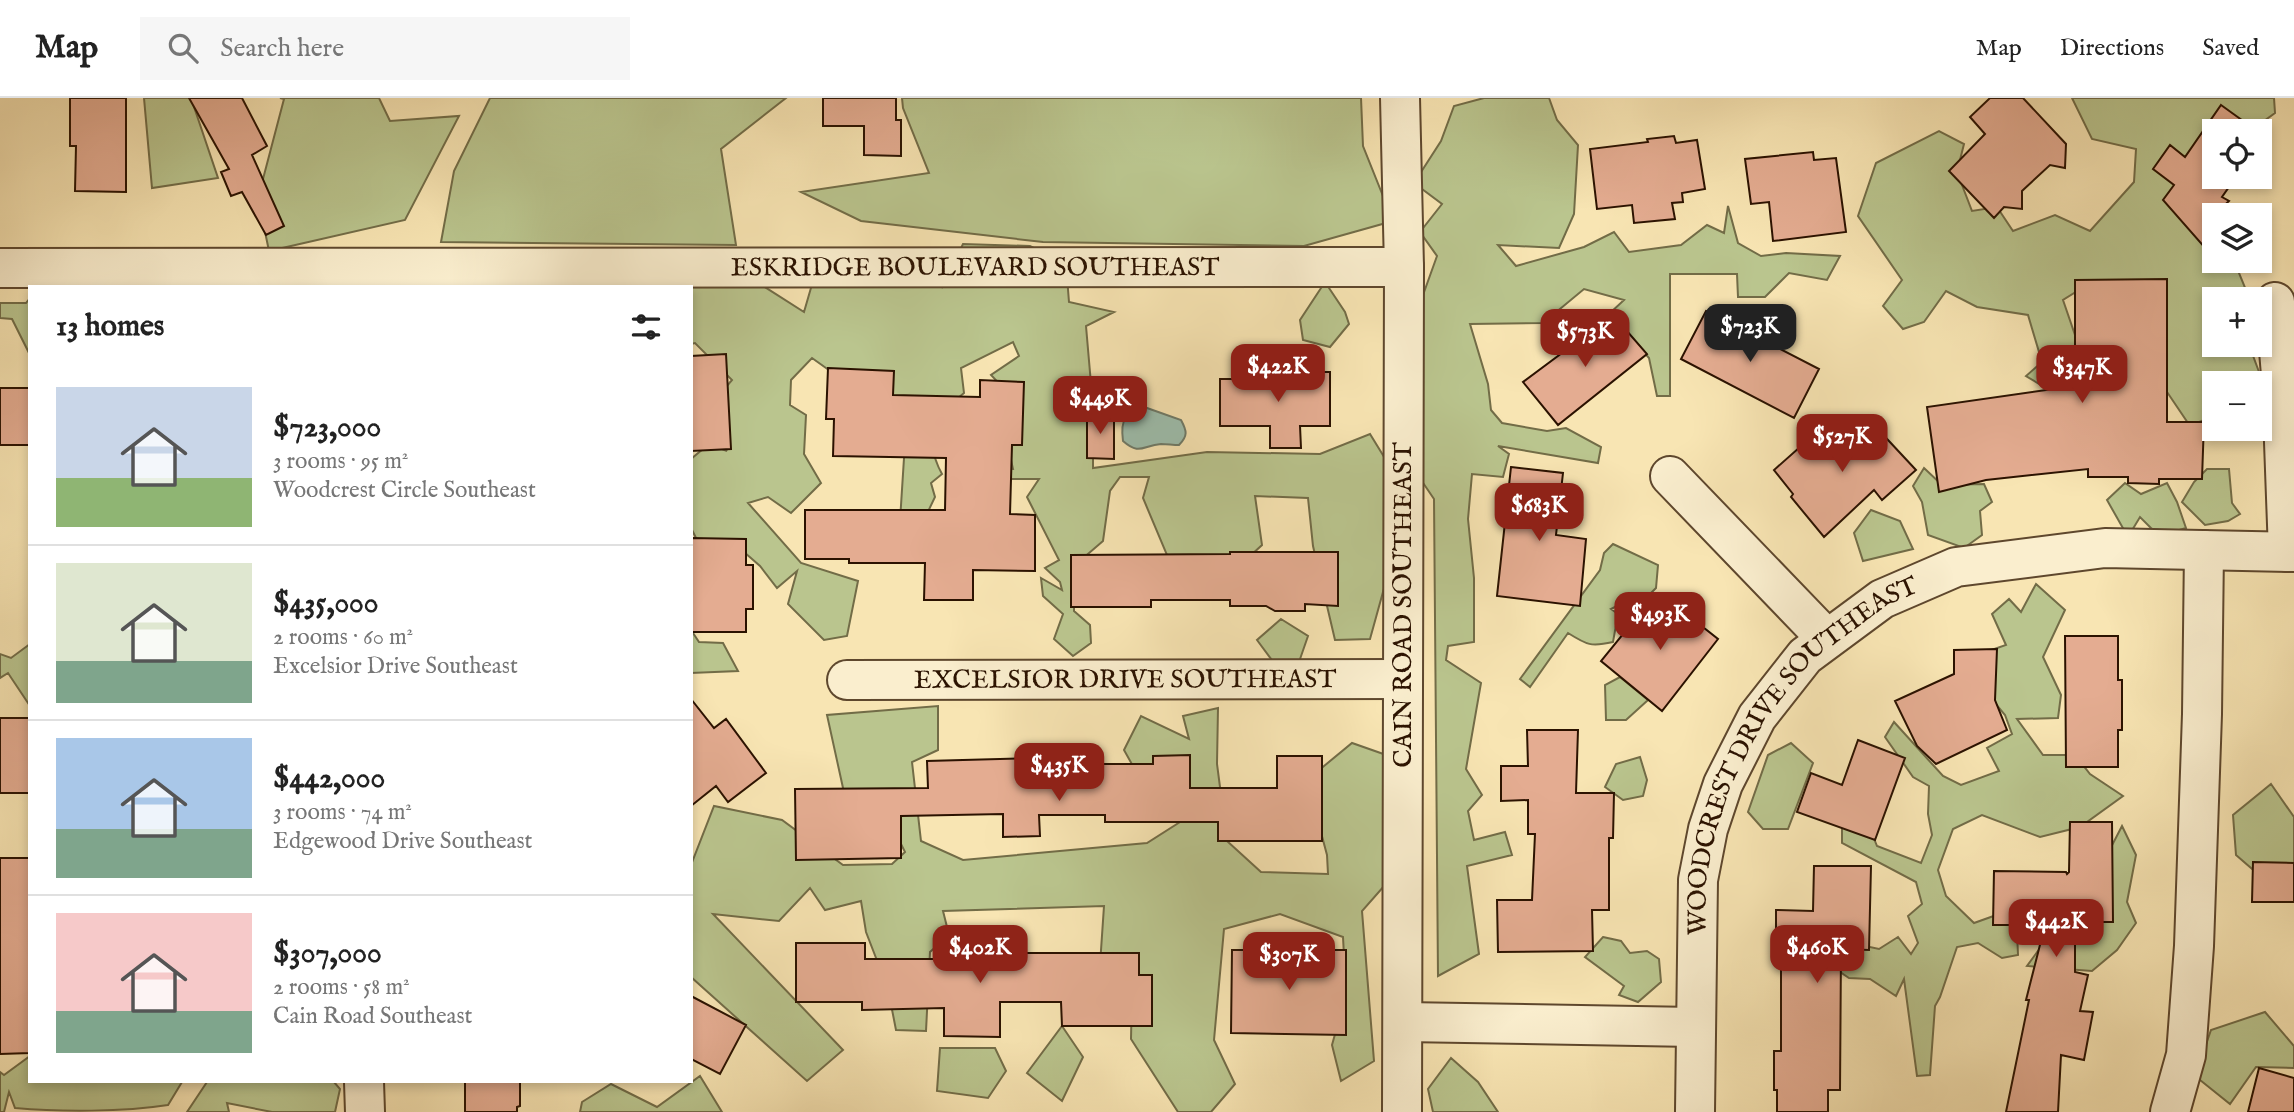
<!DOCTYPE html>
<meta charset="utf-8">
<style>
body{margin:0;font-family:"IM FELL English",serif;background:#f6f6f6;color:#222;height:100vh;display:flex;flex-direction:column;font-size:26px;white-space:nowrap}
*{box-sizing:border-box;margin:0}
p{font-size:23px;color:#767676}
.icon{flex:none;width:38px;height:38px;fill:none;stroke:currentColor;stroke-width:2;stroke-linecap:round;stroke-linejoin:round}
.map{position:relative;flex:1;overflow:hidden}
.drawer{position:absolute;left:28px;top:187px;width:665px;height:798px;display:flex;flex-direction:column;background:#fff;border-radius:0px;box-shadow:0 4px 10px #0003}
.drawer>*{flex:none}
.fabs{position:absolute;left:2202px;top:21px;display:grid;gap:14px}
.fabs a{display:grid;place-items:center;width:70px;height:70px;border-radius:0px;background:#fff;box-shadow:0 4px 10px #0003;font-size:35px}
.price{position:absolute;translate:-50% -60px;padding:0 16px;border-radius:14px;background:#8f2418;color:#fff;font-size:23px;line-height:46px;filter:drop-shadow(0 2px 4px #0008)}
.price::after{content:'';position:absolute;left:50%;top:42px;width:21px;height:16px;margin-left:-10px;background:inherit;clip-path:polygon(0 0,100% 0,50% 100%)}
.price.active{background:#222;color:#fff}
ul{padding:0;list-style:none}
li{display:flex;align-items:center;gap:21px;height:175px;padding:0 28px}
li+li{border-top:2px solid #e0e0e0}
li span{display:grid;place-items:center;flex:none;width:196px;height:140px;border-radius:0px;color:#555}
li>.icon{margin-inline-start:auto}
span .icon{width:84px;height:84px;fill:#fffc;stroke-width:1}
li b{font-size:30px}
h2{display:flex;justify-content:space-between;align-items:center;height:84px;padding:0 28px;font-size:30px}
header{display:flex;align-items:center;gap:42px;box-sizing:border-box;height:98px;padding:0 35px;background:#fff;border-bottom:2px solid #e0e0e0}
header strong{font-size:33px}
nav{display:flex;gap:38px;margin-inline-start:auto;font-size:24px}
.search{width:490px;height:63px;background:#f6f6f6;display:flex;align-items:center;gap:18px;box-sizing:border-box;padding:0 24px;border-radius:0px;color:#767676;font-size:26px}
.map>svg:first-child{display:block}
.green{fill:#bac58e;stroke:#726c47;stroke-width:2}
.water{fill:#9dbfae;stroke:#6f7a68;stroke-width:2}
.building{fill:#e4ac91;stroke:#2b1200;stroke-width:2}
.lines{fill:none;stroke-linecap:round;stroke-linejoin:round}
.minor-casing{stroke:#5e472d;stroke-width:42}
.minor{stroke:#faeece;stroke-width:38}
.labels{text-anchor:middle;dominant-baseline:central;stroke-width:7;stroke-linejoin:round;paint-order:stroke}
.street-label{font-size:26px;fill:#2b1200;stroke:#faeece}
</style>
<header>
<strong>Map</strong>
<div class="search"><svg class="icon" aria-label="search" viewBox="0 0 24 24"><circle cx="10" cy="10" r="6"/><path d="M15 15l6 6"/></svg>Search here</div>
<nav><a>Map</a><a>Directions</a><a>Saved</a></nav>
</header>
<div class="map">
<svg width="2294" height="1014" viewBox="0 0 2294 1014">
<rect width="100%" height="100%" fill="#f8e5b3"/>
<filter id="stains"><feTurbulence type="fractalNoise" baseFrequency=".00286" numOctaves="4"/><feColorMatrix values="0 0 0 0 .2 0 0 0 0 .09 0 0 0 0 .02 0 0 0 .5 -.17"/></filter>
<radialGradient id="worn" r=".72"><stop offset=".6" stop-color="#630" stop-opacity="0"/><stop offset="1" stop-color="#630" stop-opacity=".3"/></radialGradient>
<path class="green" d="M 144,0 L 191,0 L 218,80 L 152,90 Z
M 280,0 L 379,0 L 390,23 L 459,18 L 405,122 L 269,153 L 258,100 L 284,1 Z
M 490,0 L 786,0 L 721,51 L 736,147 L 441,144 L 454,73 Z
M 902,0 L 1361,0 L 1363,48 L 1393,123 L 1304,148 L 1043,144 L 861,123 L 801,94 L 929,75 L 903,10 Z
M 1484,0 L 1549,0 L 1557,22 L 1578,47 L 1574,116 L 1559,150 L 1498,147 L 1516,168 L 1584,149 L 1614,134 L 1629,154 L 1681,147 L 1707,127 L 1724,135 L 1728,108 L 1738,145 L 1761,158 L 1786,155 L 1840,158 L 1827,182 L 1789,175 L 1765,199 L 1738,199 L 1737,176 L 1670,176 L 1670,298 L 1657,298 L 1649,260 L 1610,215 L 1624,202 L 1584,191 L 1543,225 L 1470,226 L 1488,286 L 1491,312 L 1502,325 L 1547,333 L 1566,330 L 1601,349 L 1598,365 L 1498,348 L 1509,356 L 1503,379 L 1472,376 L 1468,421 L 1474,480 L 1474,544 L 1448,548 L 1446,562 L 1481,585 L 1466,671 L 1482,697 L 1468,713 L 1474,742 L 1505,734 L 1512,757 L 1467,768 L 1479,856 L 1438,878 L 1434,401 L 1415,373 L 1418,211 L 1437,158 L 1420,134 L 1442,106 L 1414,85 L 1441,43 L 1454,8 Z
M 2072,0 L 2274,0 L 2275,15 L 2250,33 L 2227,24 L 2222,33 L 2213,25 L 2201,108 L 2209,163 L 2237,170 L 2246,192 L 2213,202 L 2214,247 L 2249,247 L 2262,282 L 2259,295 L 2259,285 L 2214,285 L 2214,325 L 2206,321 L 2190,328 L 2163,288 L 2087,187 L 2063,202 L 2087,272 L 2086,285 L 2052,294 L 2026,278 L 2042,264 L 2028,217 L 1977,209 L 1946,193 L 1924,224 L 1903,231 L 1883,208 L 1902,182 L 1858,118 L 1876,65 L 1939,33 L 1964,46 L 1957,74 L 1972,113 L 1997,109 L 2013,133 L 2055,117 L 2090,133 L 2134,84 L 2136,51 L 2092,41 Z
M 963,146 L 1030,148 L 1066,166 L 1069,204 L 1114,214 L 1086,228 L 1093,309 L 1093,370 L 1207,354 L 1320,356 L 1370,336 L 1397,380 L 1391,465 L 1370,541 L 1335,542 L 1313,448 L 1308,400 L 1255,398 L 1262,447 L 1225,481 L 1172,469 L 1143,400 L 1149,379 L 1120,379 L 1110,393 L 1103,443 L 1074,468 L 1074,513 L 1090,527 L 1091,545 L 1073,558 L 1054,541 L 1063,516 L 1043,498 L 1041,480 L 1062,492 L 1060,484 L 1045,470 L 1059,462 L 1027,399 L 1039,381 L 995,381 L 991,370 L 1013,371 L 1008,349 L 1007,294 L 991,277 L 1019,258 L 1013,244 L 961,270 L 964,295 C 956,302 946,309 939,317 C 926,333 933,360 942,376 L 931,385 L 935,399 L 923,424 L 900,423 L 904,360 L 894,328 L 840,280 L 812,260 L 791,282 L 790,307 L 806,317 L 804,356 L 821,385 L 791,415 L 768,399 L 748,405 L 801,465 L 858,483 L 847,538 L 824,542 L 788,506 L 797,473 L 777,490 L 760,468 L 736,447 L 710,450 L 696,440 L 691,430 L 691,361 L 709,346 L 727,353 L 698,322 L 732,282 L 695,245 L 691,246 L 691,189 L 684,189 L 724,163 L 804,214 L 815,176 L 900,151 L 942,189 Z
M 1325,184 L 1345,214 L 1349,226 L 1330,249 L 1303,242 L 1300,222 Z
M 30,200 L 30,257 L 12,221 L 0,220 L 0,205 L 26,205 Z
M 1924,370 L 1942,387 L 1984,386 L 1992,404 L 1980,413 L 1982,437 L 1964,450 L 1928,437 L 1922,404 L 1913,388 Z
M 2207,371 L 2229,371 L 2232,405 L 2240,416 L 2228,423 L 2205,427 L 2182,404 L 2194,384 Z
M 2125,385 L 2141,396 L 2167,385 L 2177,404 L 2186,430 L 2159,438 L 2140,419 L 2128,439 L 2107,402 Z
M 1871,412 L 1900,423 L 1913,451 L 1863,463 L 1854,435 Z
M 1613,446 L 1658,467 L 1656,490 L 1639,507 L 1633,500 L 1611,511 L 1618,516 L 1613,544 C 1591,549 1587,547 1568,535 L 1530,589 L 1520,581 L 1600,472 L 1604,455 Z
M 2036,486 L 2065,512 L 2043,559 L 2061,597 L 2058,620 L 2017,621 L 2043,657 L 2075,657 L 2090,676 L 2123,698 L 2080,729 L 2040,739 L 1982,717 L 1953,731 L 1938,772 L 1946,798 L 1974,825 L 2002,815 L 2017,834 L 2018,857 L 2002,860 L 1978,845 L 1957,849 L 1940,899 L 1935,908 L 1930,977 L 1917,978 L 1904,881 L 1896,898 L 1870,881 L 1849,880 L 1824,863 L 1842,843 L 1879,851 L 1898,839 L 1911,856 L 1918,845 L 1908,818 L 1922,806 L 1916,784 L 1842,745 L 1842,727 L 1871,733 L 1877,748 L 1921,765 L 1932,737 L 1928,716 L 1929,688 L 1913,679 L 1885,639 L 1894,624 L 1943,678 L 1961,687 L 1999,673 L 1987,650 L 2012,636 L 2005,617 L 1984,592 L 1977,557 L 2006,547 L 1992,516 L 2009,501 L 2021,514 Z
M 1281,521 L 1308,538 L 1299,564 L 1277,569 L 1257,542 Z
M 691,532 L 699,544 L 723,545 L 738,573 L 691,575 Z
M 30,546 L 30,608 L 8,575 L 0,580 L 0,556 L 11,560 Z
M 1620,579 L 1648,602 L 1626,622 L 1606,622 L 1605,587 Z
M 938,608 L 938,652 L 912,664 L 921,743 L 963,762 L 1147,745 L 1180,724 L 1177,667 L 1138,677 L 1124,652 L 1141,618 L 1189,641 L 1183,618 L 1218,610 L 1217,666 L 1227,743 L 1261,774 L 1328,776 L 1327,757 L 1307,682 L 1352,645 L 1392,659 L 1392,779 L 1362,813 L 1374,963 L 1341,983 L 1332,947 L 1346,897 L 1343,839 L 1280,816 L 1224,831 L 1214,942 L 1235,986 L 1211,1014 L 1178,1014 L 1131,941 L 1132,892 L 1100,867 L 1104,808 L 943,813 L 949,837 L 930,854 L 926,933 L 896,932 L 888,891 L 866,834 L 861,803 L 825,812 L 810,790 L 779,823 L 713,816 L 843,952 L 807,983 L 691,879 L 691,767 L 714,708 L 782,722 L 843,767 L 892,766 L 905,754 L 892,728 L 845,699 L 827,617 Z
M 1791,645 L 1813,665 L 1788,731 L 1763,731 L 1748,714 L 1768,657 Z
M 1640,659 L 1647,682 L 1643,698 L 1623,702 L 1605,689 L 1616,666 Z
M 2271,686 L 2294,719 L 2294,780 L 2273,789 L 2236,757 L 2233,717 Z
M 2122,728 L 2136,757 L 2127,804 L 2136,825 L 2117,852 L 2092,873 L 2027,868 L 2106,759 Z
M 1603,839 L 1621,843 L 1630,855 L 1647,853 L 1659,861 L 1661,884 L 1638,904 L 1619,897 L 1624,888 L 1585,859 Z
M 2265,914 L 2294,948 L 2294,970 L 2256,969 L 2230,1006 L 2195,978 L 2211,932 Z
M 1062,928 L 1083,959 L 1062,1003 L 1027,975 Z
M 940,950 L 995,950 L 1006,973 L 988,1000 L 937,993 Z
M 30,958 L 30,984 L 182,984 L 168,1007 C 123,1014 60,1014 15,1010 L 9,994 L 4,1014 L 0,1014 L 0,974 L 4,977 Z
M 1451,960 L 1478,984 L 1498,1014 L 1433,1014 L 1428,991 Z
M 700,978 L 722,1014 L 580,1014 L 582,1004 L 611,986 L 657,1009 Z
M 207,984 L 334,984 L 340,991 L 335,1014 L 272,1014 L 227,1005 L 229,1014 L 187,1014 Z"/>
<path class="water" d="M 1147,310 L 1181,322 C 1187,333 1188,338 1179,347 C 1173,347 1167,346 1161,346 C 1143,347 1140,358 1123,343 C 1120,321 1125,314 1147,310 Z"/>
<path class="building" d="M 70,0 L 126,0 L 126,94 L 75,93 L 76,48 L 70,48 Z
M 189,0 L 242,0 L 267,48 L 252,57 L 284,128 L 266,137 L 242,94 L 231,98 L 221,74 L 229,71 Z
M 823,0 L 896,0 L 896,22 L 901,22 L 901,58 L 864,57 L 864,28 L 823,28 Z
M 1990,0 L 2023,0 L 2066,46 L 2065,70 L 2050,67 L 2022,93 L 2022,111 L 2004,109 L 1994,120 L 1949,73 L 1985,36 L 1970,19 Z
M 2221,7 L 2257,33 L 2214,33 L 2214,79 L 2236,79 L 2222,99 L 2229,103 L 2214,117 L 2214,160 L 2163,102 L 2174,87 L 2153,71 L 2170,47 L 2185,59 Z
M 1674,38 L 1676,45 L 1697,42 L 1705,91 L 1682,95 L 1683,104 L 1672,105 L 1675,121 L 1634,125 L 1632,107 L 1597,111 L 1590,51 L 1648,44 L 1647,41 Z
M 1813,54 L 1814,62 L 1836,60 L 1846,134 L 1773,143 L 1769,104 L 1751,106 L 1745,61 Z
M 2167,181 L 2167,324 L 2204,324 L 2202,381 L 2159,381 L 2159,386 L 2128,385 L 2128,379 L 2088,379 L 2088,371 L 1986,382 L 1939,394 L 1927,309 L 2075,288 L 2075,182 Z
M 1706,213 L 1819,271 L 1794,320 L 1681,261 Z
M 1613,217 L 1647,256 L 1558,327 L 1523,284 Z
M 726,256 L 731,351 L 691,353 L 691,258 Z
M 828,270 L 894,273 L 893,297 L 980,299 L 980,282 L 1024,284 L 1022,347 L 1012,347 L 1010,416 L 1035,417 L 1035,473 L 973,472 L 973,502 L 924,502 L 925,465 L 849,465 L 849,461 L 805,461 L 805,412 L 945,412 L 946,360 L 833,358 L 834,321 L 826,321 Z
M 1267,274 L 1330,274 L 1330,328 L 1300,328 L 1301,350 L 1270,350 L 1270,328 L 1220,328 L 1220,281 L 1267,281 Z
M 0,290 L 30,290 L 30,347 L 0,347 Z
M 1087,315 L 1114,316 L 1114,361 L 1087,360 Z
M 1826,326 L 1848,349 L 1874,327 L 1916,372 L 1882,402 L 1874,392 L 1824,439 L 1791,399 L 1793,396 L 1774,372 Z
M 1511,369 L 1563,375 L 1556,437 L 1586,441 L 1580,508 L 1497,498 Z
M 691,440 L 746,441 L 746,467 L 753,467 L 753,511 L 746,511 L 746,534 L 691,534 Z
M 1230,454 L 1338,454 L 1338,508 L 1305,506 L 1305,513 L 1275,513 L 1266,508 L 1230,508 L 1230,502 L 1151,502 L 1151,509 L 1071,509 L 1071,457 L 1230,456 Z
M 1661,496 L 1718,541 L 1662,613 L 1601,563 L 1623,536 L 1626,538 Z
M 2065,538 L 2118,538 L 2118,582 L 2122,582 L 2122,632 L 2118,632 L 2118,669 L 2066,669 Z
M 1997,551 L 1995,602 L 2007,632 L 1936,666 L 1917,648 L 1895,603 L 1954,576 L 1954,552 Z
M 691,601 L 714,630 L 726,621 L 766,675 L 728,704 L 716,688 L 691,708 Z
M 0,620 L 30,620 L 30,695 L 0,695 Z
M 1527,632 L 1578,632 L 1576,695 L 1614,695 L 1613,740 L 1609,740 L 1609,812 L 1592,812 L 1593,853 L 1498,854 L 1497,802 L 1532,802 L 1535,736 L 1528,736 L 1528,702 L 1501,703 L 1501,668 L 1528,668 Z
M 1858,642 L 1905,660 L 1875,742 L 1797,714 L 1811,675 L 1842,687 Z
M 1190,657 L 1190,690 L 1277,690 L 1277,658 L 1322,658 L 1322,743 L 1218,743 L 1218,724 L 1105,724 L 1105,717 L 1039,717 L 1040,738 L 1003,739 L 1003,716 L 901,718 L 901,760 L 796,762 L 795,691 L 928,690 L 927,663 L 1038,660 L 1038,666 L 1153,666 L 1153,658 Z
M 2070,724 L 2112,724 L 2113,824 L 2075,824 L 2075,874 L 2088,877 L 2080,913 L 2093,914 L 2084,962 L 2061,957 L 2058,1014 L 2006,1014 L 2029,902 L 2026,902 L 2045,827 L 1993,827 L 1994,773 L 2066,774 L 2067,776 L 2069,774 Z
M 0,760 L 30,760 L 30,955 L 0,956 Z
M 2253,764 L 2294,765 L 2294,804 L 2252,804 Z
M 1814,768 L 1871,768 L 1869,852 L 1841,851 L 1840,992 L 1828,992 L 1828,1014 L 1777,1014 L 1777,992 L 1774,992 L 1774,953 L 1781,953 L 1781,857 L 1776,857 L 1776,812 L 1813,813 Z
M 796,845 L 865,845 L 865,861 L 945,861 L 945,855 L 1139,855 L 1139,877 L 1152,877 L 1152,928 L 1062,928 L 1061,904 L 1000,904 L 1000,939 L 944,938 L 944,910 L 862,912 L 862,904 L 796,904 Z
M 1232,852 L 1346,852 L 1346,937 L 1231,935 Z
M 691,898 L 746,927 L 720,976 L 691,961 Z
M 2259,970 L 2294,980 L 2294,1014 L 2248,1014 Z
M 465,984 L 520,984 L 520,1008 L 517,1009 L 517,1014 L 465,1014 Z"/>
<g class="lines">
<defs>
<g id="minor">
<path d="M 1400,0 L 1404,169 L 1402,1014"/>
<path id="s1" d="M 0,170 L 1404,169"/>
<path d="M 2275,204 L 2282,289 L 2288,454"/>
<path d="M 1670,378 L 1827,541"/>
<path id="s2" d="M 847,582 L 1402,581"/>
<path d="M 1404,924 L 1694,929"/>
<path d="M 364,984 L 365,1014"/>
<path id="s3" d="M 1695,1014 L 1698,782 L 1708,731 L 1723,686 L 1757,619 L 1805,558 L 1882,501 L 1956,469 L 2105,450 L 2294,454"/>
<path d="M 2170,1014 L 2186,957 L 2194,848 L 2202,616 L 2204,452"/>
</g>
</defs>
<use href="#minor" class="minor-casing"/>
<use href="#minor" class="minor"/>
</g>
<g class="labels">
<g class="street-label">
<text stroke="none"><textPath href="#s1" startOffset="975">ESKRIDGE BOULEVARD SOUTHEAST</textPath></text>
<text transform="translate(1403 507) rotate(-90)">CAIN ROAD SOUTHEAST</text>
<text stroke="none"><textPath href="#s2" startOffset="278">EXCELSIOR DRIVE SOUTHEAST</textPath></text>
<text stroke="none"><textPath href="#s3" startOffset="397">WOODCREST DRIVE SOUTHEAST</textPath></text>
</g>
</g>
<rect width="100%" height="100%" filter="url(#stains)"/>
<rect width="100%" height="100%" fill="url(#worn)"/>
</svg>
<div class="fabs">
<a><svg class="icon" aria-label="locate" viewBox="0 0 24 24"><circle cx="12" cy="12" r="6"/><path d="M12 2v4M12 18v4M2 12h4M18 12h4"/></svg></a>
<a><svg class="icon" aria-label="layers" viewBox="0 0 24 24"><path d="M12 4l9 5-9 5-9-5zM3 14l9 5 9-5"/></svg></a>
<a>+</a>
<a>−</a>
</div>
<b class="price active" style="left:1750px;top:266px">$723K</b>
<b class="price" style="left:1585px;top:271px">$573K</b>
<b class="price" style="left:1278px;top:306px">$422K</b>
<b class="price" style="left:2082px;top:307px">$347K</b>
<b class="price" style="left:1100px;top:338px">$449K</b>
<b class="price" style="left:1842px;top:376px">$527K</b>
<b class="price" style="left:1539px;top:445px">$683K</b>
<b class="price" style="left:1660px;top:554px">$493K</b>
<b class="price" style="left:1059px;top:705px">$435K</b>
<b class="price" style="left:2056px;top:861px">$442K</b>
<b class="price" style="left:980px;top:887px">$402K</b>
<b class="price" style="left:1817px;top:887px">$460K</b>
<b class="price" style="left:1289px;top:894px">$307K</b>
<section class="drawer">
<h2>13 homes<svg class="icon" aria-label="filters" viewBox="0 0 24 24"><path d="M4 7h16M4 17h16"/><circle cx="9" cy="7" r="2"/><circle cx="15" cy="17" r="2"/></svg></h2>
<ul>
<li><span style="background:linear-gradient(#c9d6e8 65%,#8fb573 0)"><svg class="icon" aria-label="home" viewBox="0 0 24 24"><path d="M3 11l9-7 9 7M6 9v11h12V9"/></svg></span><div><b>$723,000</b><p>3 rooms · 95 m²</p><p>Woodcrest Circle Southeast</p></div></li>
<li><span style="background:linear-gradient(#dfe7d0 70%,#7fa58c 0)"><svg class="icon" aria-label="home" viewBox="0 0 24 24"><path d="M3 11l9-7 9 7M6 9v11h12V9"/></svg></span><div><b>$435,000</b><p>2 rooms · 60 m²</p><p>Excelsior Drive Southeast</p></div></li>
<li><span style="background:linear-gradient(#a9c7e8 65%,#7fa58c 0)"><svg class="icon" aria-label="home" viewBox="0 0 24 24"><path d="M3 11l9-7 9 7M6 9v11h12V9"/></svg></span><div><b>$442,000</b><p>3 rooms · 74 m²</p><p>Edgewood Drive Southeast</p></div></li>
<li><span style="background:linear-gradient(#f6c9c9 70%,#7fa58c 0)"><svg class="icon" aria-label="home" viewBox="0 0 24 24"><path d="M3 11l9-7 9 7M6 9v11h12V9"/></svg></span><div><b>$307,000</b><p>2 rooms · 58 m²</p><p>Cain Road Southeast</p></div></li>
</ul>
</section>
</div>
